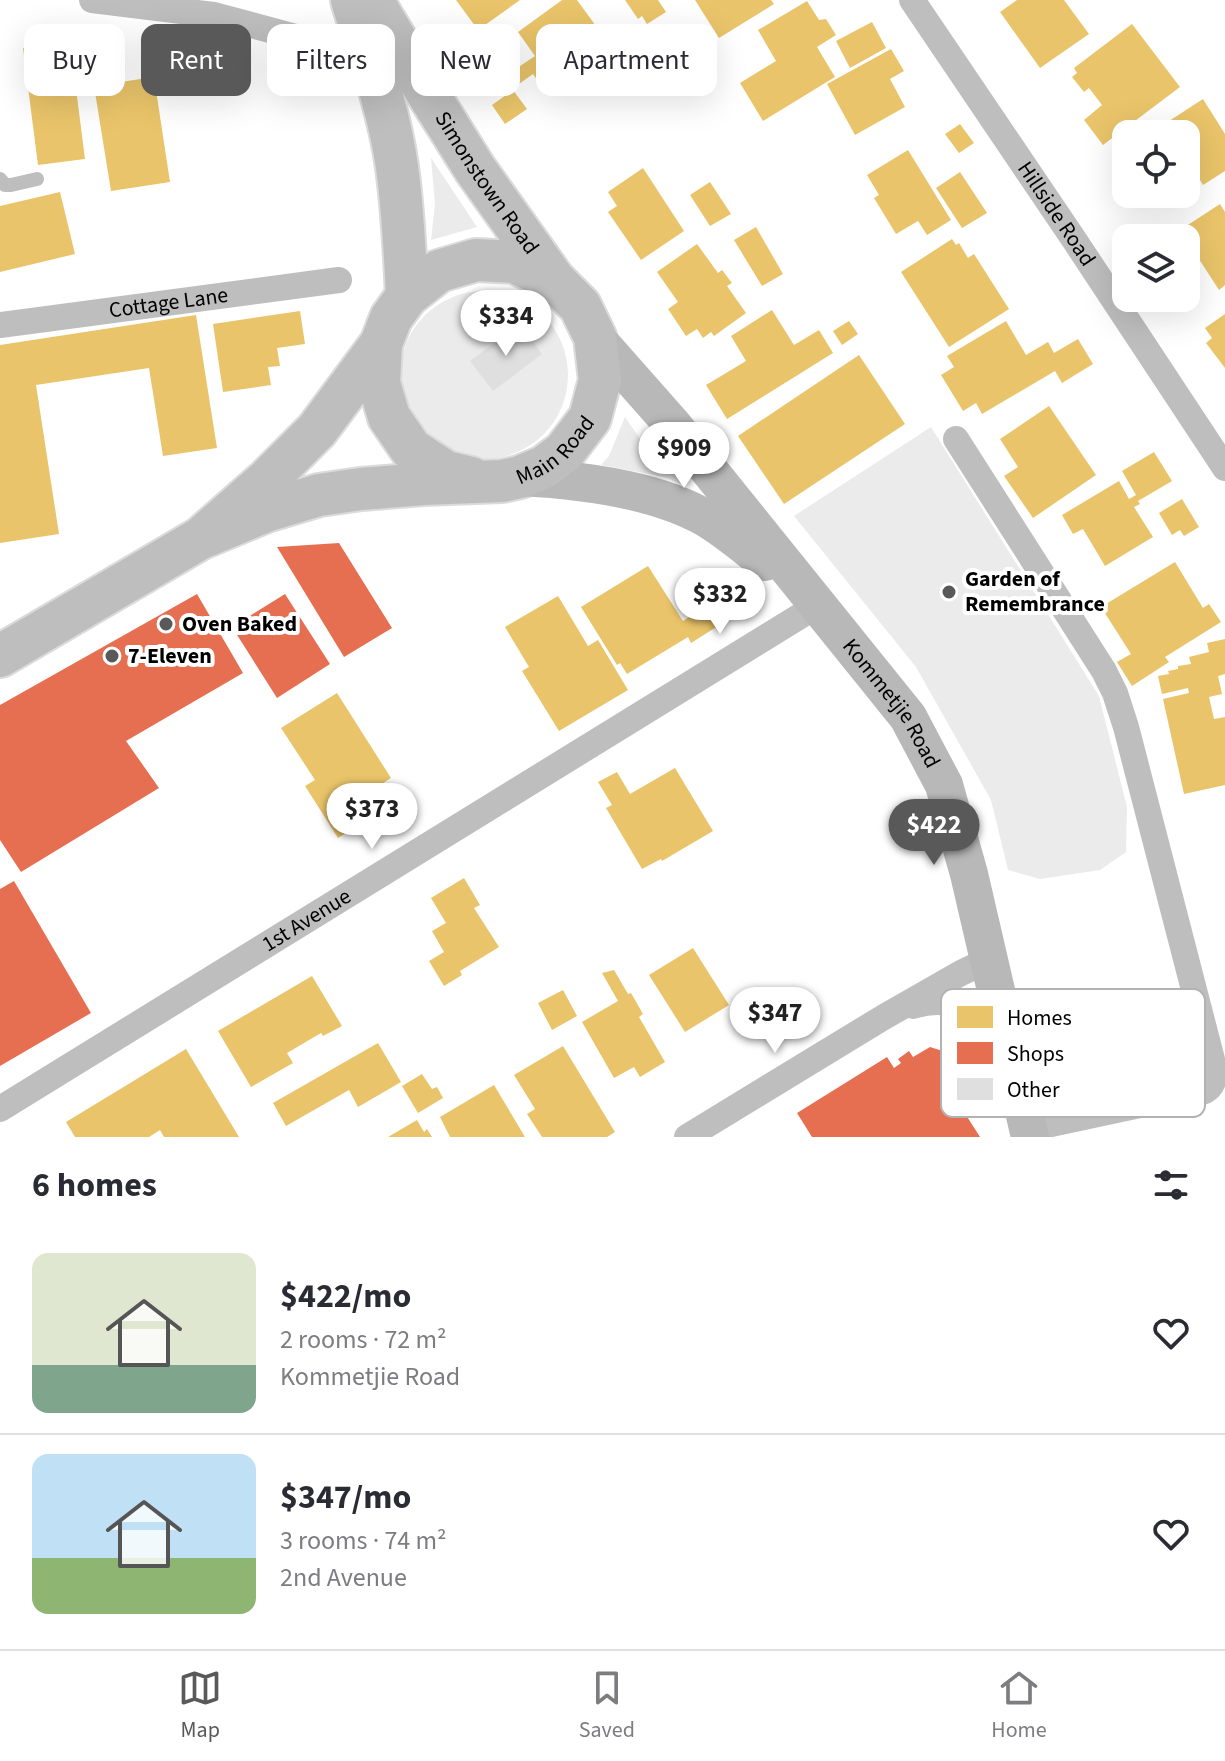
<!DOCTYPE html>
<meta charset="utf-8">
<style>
body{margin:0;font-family:"Source Sans 3",sans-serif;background:#f7f7f7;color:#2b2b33;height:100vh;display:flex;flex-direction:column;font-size:30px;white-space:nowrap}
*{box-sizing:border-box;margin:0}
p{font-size:26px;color:#7c7c81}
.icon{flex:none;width:44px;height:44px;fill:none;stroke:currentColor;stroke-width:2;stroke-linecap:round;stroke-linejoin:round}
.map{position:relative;height:1137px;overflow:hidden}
.side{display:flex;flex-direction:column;background:#fff;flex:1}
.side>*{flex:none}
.top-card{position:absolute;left:24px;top:24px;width:800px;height:72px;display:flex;gap:16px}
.buttons{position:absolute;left:1112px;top:120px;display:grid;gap:16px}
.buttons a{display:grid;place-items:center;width:88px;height:88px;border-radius:16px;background:#fff;box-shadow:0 8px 32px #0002;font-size:40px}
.price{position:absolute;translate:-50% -68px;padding:0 18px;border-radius:28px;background:#fff;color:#222;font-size:26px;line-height:52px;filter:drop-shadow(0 2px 4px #0008)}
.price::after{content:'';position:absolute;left:50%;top:48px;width:24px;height:18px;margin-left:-12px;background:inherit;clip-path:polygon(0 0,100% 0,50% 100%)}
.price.selected{background:#595959;color:#fff}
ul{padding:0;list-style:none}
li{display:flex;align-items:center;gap:24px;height:200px;padding:0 32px}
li+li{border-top:2px solid #e1e1e2}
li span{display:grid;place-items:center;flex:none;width:224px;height:160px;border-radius:16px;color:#555}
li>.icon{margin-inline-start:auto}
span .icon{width:96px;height:96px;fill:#fffc;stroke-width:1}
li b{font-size:34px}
h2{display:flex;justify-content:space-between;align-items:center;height:96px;padding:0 32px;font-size:34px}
.chip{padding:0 28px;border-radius:16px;background:#fff;box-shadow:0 8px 32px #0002;font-size:28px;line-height:72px}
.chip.selected{background:#595959;color:#fff}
.tabs{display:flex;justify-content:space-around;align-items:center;height:112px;border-top:2px solid #e1e1e2;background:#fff;font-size:22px;color:#7c7c81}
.tabs a{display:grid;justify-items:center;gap:4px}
.tabs .selected{color:#595959}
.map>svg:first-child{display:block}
.green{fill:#ebebeb}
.homes{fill:#e9c46a}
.shops{fill:#e76f51}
.building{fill:#dfdfdf}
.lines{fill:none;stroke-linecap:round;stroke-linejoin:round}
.primary-casing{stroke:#dbdbdb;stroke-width:46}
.lane{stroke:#bebebe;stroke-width:14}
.street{stroke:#bebebe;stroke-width:26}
.secondary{stroke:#b8b8b8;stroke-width:38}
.primary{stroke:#bebebe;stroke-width:42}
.poi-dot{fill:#595959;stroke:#fff;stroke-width:3}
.labels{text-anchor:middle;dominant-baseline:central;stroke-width:8;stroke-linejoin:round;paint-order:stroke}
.street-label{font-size:22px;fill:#000;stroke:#fff}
.poi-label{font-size:22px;font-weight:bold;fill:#000;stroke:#fff;text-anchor:start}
.key{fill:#fff;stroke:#b2b2b2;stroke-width:2}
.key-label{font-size:22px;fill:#000}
</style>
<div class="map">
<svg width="1225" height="1137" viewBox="0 0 1225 1137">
<rect width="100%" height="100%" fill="#fff"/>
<path class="green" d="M 431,158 L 477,227 L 431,240 L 435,204 Z
M400 375a84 84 0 1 1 168 0a84 84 0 1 1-168 0Z
M 625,417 L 641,440 L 686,486 L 664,477 L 601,465 L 609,456 Z
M 931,427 L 1099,696 L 1127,807 L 1126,852 L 1100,870 L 1040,879 L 1008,870 L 991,800 L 916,667 L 794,516 Z"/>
<path class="homes" d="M 456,0 L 520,0 L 478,30 Z
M 562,0 L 577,0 L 612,48 L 587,65 L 580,56 L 574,61 L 585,75 L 559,93 L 549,79 L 541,85 L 533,74 L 512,89 L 497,68 L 513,57 L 520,66 L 535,56 L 518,32 Z
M 625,0 L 658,0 L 666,12 L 647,24 L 642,16 L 638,19 Z
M 695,0 L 771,0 L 774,4 L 719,38 Z
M 1017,0 L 1064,0 L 1089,34 L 1040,68 L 1000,12 Z
M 807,1 L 819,20 L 826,19 L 836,35 L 817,47 L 835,77 L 763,121 L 740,83 L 776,61 L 758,30 Z
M 872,22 L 886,48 L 850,68 L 836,41 Z
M 1132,24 L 1180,87 L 1103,145 L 1084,120 L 1102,105 L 1089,88 L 1084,92 L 1072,77 L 1077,73 L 1074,68 Z
M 70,42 L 85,159 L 38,165 L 23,48 Z
M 891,49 L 904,71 L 890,79 L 905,107 L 855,135 L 827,84 Z
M 154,77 L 170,182 L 111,191 L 94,86 Z
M 513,90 L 527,109 L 505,124 L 492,105 Z
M 1203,99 L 1225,134 L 1225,171 L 1203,185 L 1188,160 L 1186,161 L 1186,134 L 1149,134 Z
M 960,124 L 974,143 L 959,153 L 945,134 Z
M 908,150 L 951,220 L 927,235 L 918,221 L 896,234 L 874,198 L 879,195 L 867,175 Z
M 643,168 L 684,231 L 641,260 L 608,212 L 617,206 L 608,192 Z
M 960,172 L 987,213 L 962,228 L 936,188 Z
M 710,182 L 731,214 L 710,226 L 690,195 Z
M 60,192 L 75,254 L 0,272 L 0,206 Z
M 1220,204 L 1225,212 L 1225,285 L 1219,290 L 1195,253 L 1190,256 L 1186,251 L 1186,238 L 1177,238 L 1174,234 Z
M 756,227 L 783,274 L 762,286 L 734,240 Z
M 952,239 L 956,245 L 959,243 L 968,258 L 974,254 L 1009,309 L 949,347 L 901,272 Z
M 697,244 L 718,273 L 722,270 L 732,283 L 727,286 L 746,313 L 714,336 L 711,332 L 703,338 L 697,329 L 686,336 L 668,309 L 678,302 L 657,272 Z
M 772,310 L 794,345 L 819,330 L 833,353 L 727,419 L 706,385 L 746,361 L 731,336 Z
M 300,311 L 305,344 L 277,348 L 280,366 L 268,367 L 271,385 L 223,392 L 213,324 Z
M 1225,314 L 1225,368 L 1206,343 L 1212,338 L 1205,328 Z
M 196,315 L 217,448 L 163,456 L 149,368 L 36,385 L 59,534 L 0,543 L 0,345 Z
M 849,321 L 858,334 L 842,345 L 833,331 Z
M 1006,321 L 1026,355 L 1048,342 L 1054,353 L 1078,339 L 1093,364 L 1062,383 L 1055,371 L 982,414 L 976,403 L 963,411 L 941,375 L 954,367 L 947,356 Z
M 859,355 L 905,424 L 784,504 L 738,436 Z
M 1049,406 L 1096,475 L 1033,518 L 1004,476 L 1018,467 L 1000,439 Z
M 1154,452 L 1172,481 L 1138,501 L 1140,504 L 1134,507 L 1153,537 L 1105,566 L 1083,529 L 1073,534 L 1062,515 L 1119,481 L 1129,499 L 1136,495 L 1122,471 Z
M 1182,499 L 1199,527 L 1184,536 L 1180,530 L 1172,535 L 1159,513 Z
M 1175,562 L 1203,608 L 1209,604 L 1221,622 L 1165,657 L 1169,662 L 1132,686 L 1117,662 L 1131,654 L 1101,607 Z
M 648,566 L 683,621 L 709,604 L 721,624 L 691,643 L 688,637 L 627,674 L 620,663 L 617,665 L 581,607 Z
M 558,596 L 588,646 L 598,640 L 628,690 L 559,731 L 522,671 L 529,667 L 505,627 Z
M 1225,639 L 1225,674 L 1218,676 L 1222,694 L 1209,697 L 1214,719 L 1225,717 L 1225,785 L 1184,794 L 1163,699 L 1189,693 L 1188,688 L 1162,694 L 1158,676 L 1169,674 L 1168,671 L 1178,669 L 1178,666 L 1191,664 L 1189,657 L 1209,652 L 1207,643 Z
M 337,693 L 391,778 L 374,789 L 386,808 L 338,838 L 305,786 L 315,780 L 281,728 Z
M 675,768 L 713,831 L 662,861 L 661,859 L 642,869 L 606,808 L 612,805 L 598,782 L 617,772 L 630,794 Z
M 464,878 L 480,905 L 474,908 L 499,947 L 460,971 L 462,975 L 444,986 L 429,961 L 444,952 L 432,931 L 446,923 L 431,898 Z
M 693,948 L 729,1005 L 685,1032 L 649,975 Z
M 614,970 L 628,994 L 631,993 L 643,1014 L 639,1017 L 665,1062 L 640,1077 L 634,1067 L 614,1078 L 582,1022 L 618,1001 L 602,973 Z
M 312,976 L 342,1026 L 323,1036 L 321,1033 L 287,1053 L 293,1063 L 251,1087 L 218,1031 Z
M 563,990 L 577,1016 L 552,1030 L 538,1003 Z
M 378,1043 L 401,1082 L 358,1107 L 349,1090 L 286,1126 L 273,1103 Z
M 563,1046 L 615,1132 L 607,1137 L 542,1137 L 527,1114 L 535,1109 L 514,1075 Z
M 186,1049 L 239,1137 L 164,1137 L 160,1130 L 149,1137 L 75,1137 L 66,1122 Z
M 422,1074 L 432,1089 L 437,1087 L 443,1098 L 418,1113 L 402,1086 Z
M 494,1085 L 525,1137 L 450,1137 L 440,1117 Z
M 417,1120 L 424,1132 L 427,1129 L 432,1137 L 388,1137 Z"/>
<path class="shops" d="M 339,543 L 392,628 L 344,657 L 277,547 Z
M 197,594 L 243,673 L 126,741 L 159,788 L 21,872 L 0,840 L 0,705 Z
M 285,594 L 330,664 L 277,698 L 232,627 Z
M 14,881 L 91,1013 L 0,1066 L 0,889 Z
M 930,1047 L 968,1059 L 975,1094 L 959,1104 L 980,1137 L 812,1137 L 797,1113 L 887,1057 L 894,1068 L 901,1063 L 898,1059 L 909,1051 L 913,1057 Z"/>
<path class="building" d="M 520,324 L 542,354 L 493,391 L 470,361 Z"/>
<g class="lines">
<defs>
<g id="primary">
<path d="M 352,0 C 369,54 389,110 397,167 C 403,210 405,253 407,296"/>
<path id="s5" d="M 372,0 L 425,89 L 475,169 L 554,280"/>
<path d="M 381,344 L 379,383 L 389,417 L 411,449 L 446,472 L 471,478"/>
<path id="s6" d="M 0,656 L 201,538 L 266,511 L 319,495 L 361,489 L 423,484 L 502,481 L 520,477 L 544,467 L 564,452 L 590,418 L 600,380 L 595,337 L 580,306 L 554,280 L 514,262 L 476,260 L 439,271 L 407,296 L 391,318 L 381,344 L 317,430 L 267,480 L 201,538"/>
</g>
</defs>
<use href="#primary" class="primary-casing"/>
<path class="lane" d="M 0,179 L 5,185 L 11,185 L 37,179"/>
<g class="street">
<path d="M 92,0 L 214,15 L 307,40 L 334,52"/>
<path id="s1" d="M 912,0 L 1075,241 L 1225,468"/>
<path id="s2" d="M 0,325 L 339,280"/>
<path d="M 956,439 L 1104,671 L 1115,693 L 1126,727 L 1215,1071 C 1214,1080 1213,1086 1205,1091 L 1028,1129"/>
<path d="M 913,1006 C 953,993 973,1013 1005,1033"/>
<path id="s3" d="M 0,1109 L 818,605"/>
<path d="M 687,1137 L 884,1017 L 961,973 L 988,960"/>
</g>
<g class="secondary">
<path id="s4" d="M 595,337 L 671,423 L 908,717 L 944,785 L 969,874 L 1030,1137"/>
<path d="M 520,477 C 579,480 648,488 700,515 C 720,525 747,548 765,562"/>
</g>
<use href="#primary" class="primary"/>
</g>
<g class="poi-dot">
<circle cx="949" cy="592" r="8"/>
<circle cx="166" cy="624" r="8"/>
<circle cx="112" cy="656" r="8"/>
</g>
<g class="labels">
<g class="street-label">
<text stroke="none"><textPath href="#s5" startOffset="216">Simonstown Road</textPath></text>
<text stroke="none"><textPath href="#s1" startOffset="258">Hillside Road</textPath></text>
<text stroke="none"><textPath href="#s2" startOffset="170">Cottage Lane</textPath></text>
<text stroke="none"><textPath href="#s6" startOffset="606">Main Road</textPath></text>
<text stroke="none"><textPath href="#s4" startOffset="472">Kommetjie Road</textPath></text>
<text stroke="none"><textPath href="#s3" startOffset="360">1st Avenue</textPath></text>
</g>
<g class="poi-label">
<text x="965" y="579">Garden of<tspan x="965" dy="25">Remembrance</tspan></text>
<text x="182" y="624">Oven Baked</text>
<text x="128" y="656">7-Eleven</text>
</g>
</g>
<rect x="941" y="989" width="264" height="128" rx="12" class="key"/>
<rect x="957" y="1006" width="36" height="22" fill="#e9c46a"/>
<rect x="957" y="1042" width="36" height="22" fill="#e76f51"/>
<rect x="957" y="1078" width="36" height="22" fill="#dfdfdf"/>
<g class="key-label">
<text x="1007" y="1025">Homes</text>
<text x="1007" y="1061">Shops</text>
<text x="1007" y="1097">Other</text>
</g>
</svg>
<div class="buttons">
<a><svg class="icon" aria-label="locate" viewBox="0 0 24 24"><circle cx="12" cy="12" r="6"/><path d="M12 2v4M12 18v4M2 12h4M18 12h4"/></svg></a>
<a><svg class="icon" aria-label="layers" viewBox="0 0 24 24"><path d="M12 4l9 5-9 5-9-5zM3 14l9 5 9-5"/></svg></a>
</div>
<b class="price" style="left:506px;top:358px">$334</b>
<b class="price" style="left:684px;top:490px">$909</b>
<b class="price" style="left:720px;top:636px">$332</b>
<b class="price" style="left:372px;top:851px">$373</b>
<b class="price selected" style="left:934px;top:867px">$422</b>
<b class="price" style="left:775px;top:1055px">$347</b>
<div class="top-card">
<a class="chip">Buy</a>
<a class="chip selected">Rent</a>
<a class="chip">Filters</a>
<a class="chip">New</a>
<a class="chip">Apartment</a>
</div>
</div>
<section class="side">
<h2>6 homes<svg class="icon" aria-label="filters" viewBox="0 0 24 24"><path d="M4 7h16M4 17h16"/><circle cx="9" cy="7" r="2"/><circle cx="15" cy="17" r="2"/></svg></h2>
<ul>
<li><span style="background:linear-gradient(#dfe7d0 70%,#7fa58c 0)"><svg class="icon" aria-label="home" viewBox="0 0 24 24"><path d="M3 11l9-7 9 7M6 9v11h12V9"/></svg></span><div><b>$422/mo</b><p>2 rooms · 72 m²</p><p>Kommetjie Road</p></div><svg class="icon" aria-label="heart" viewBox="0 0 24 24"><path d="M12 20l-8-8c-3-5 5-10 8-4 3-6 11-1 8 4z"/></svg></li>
<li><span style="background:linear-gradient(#bfe0f5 65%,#8fb573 0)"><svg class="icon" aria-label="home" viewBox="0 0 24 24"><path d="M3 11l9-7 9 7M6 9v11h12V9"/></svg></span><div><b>$347/mo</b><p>3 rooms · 74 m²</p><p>2nd Avenue</p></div><svg class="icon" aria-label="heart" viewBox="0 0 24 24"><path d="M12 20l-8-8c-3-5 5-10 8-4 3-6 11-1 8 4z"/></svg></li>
</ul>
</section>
<nav class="tabs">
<a class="selected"><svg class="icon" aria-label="map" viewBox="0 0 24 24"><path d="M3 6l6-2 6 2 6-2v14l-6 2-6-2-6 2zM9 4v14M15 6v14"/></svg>Map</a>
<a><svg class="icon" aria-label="saved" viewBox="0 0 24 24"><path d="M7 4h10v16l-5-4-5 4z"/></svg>Saved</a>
<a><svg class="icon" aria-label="home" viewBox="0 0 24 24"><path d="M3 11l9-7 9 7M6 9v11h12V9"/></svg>Home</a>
</nav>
